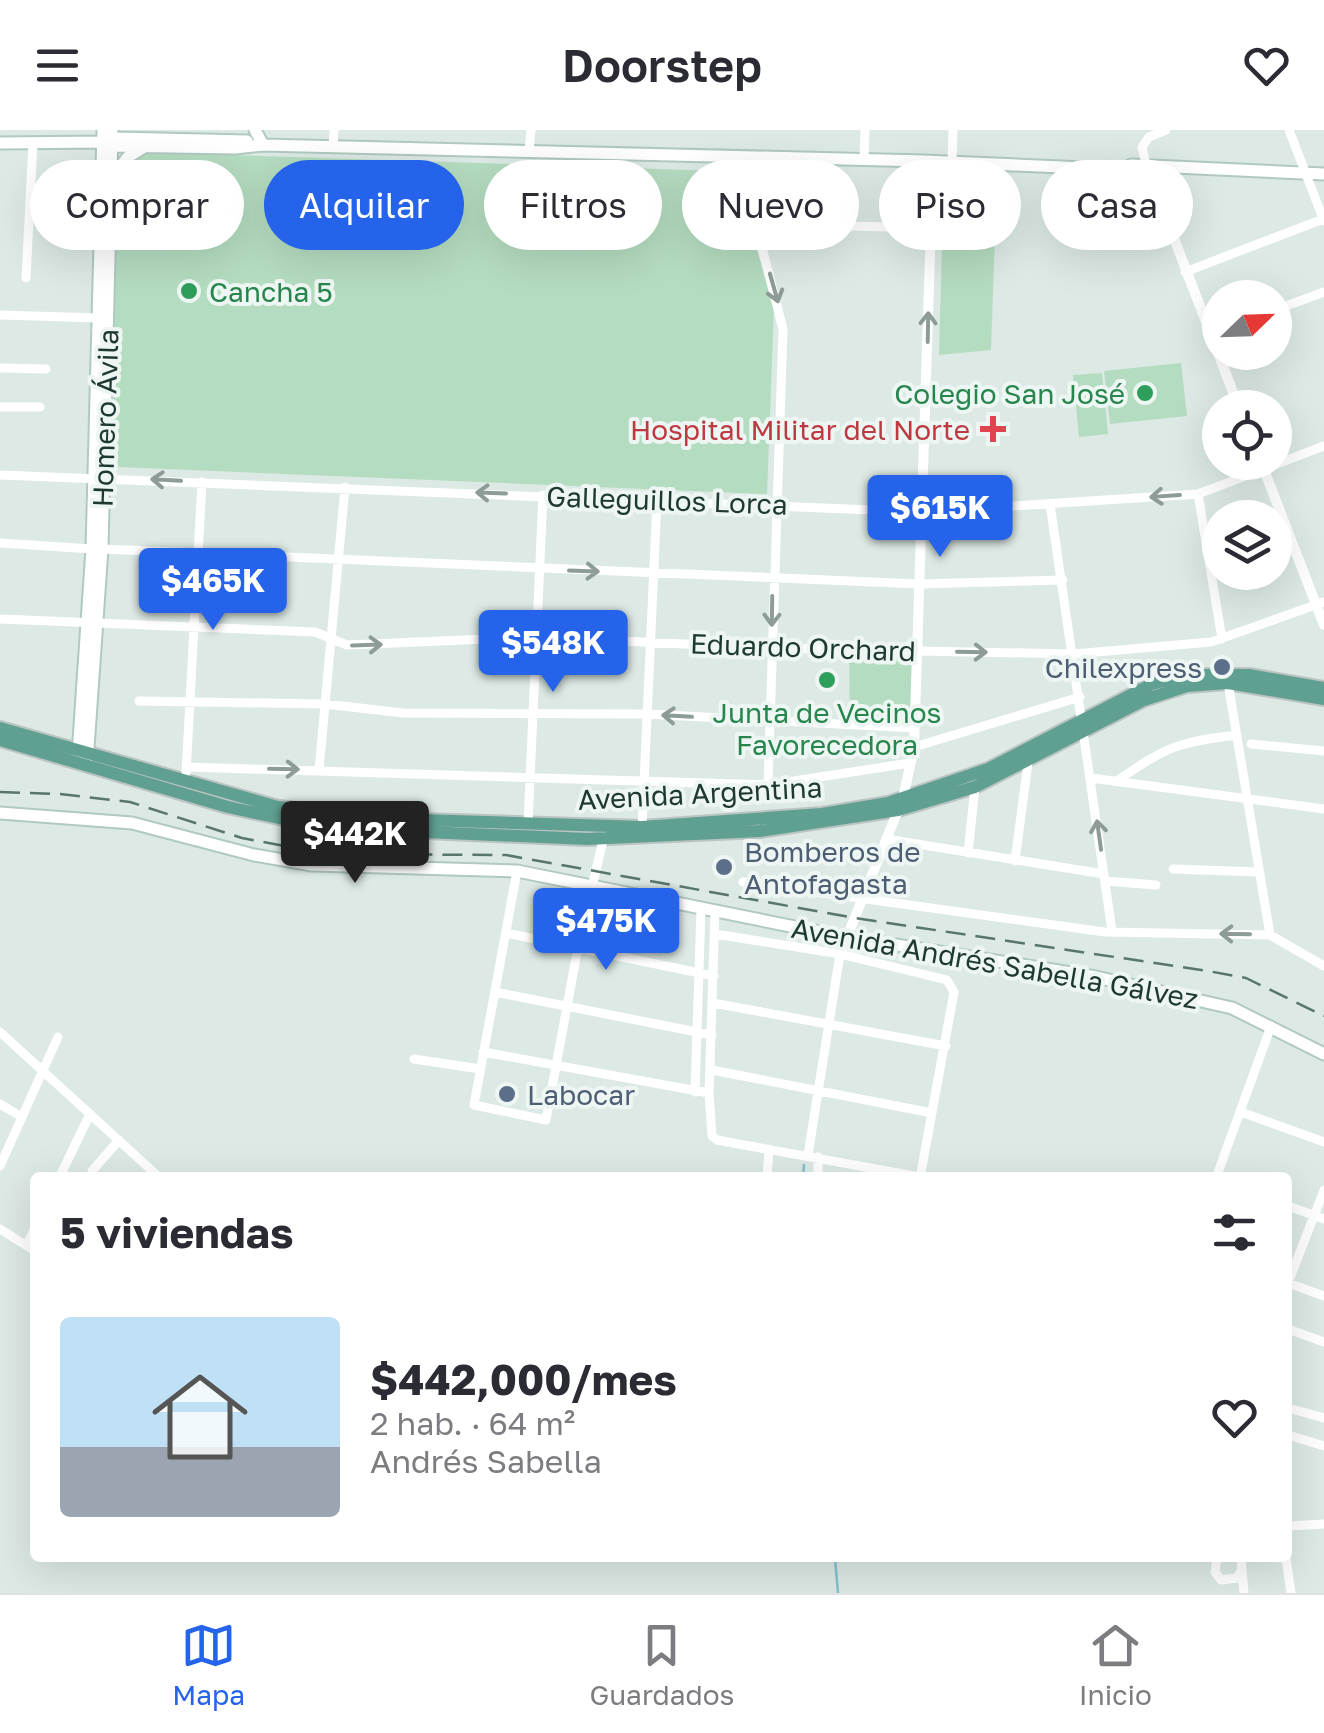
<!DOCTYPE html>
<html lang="es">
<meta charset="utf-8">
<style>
body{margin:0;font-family:"Golos Text",sans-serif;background:#f7f7f7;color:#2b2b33;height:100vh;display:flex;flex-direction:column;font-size:38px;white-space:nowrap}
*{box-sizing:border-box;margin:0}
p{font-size:32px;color:#7c7c81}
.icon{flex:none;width:55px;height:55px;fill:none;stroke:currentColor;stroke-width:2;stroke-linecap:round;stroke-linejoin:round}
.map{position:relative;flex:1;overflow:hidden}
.details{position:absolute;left:30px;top:1042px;width:1262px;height:390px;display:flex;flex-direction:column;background:#fff;border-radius:10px;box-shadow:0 10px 40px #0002}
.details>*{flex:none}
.banner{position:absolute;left:30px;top:30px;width:1265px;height:90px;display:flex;gap:20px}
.needle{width:65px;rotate:67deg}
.tools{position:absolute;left:1202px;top:150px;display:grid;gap:20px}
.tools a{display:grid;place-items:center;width:90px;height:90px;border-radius:50%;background:#fff;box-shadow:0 10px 40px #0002;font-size:50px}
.price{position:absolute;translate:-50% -85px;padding:0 22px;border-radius:10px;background:#2563eb;color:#fff;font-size:32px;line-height:65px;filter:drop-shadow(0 2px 5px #0008)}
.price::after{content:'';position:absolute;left:50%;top:60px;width:30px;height:22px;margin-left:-15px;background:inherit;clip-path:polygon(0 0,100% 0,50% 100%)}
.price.on{background:#222;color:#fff}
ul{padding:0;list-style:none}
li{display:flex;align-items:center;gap:30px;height:250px;padding:0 30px}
li span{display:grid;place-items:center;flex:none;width:280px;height:200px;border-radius:10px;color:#555}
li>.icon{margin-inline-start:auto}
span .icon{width:120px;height:120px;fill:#fffc;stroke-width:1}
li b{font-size:42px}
h2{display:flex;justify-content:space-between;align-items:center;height:120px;padding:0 30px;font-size:42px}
.pill{padding:0 35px;border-radius:45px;background:#fff;box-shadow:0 10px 40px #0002;font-size:35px;line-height:90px}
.pill.on{background:#2563eb;color:#fff}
header{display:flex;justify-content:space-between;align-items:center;height:130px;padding:0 30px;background:#fff;font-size:45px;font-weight:600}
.menu{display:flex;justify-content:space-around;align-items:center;height:140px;border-top:2px solid #e1e1e2;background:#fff;font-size:28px;color:#7c7c81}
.menu a{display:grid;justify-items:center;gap:5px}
.menu .on{color:#2563eb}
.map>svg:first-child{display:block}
.green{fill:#b4dcc0}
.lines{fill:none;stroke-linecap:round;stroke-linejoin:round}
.stream{stroke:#82c2d1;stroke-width:2.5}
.secondary-casing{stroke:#b0c9c1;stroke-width:15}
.primary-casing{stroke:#bcc4c2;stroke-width:16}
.minor{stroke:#fff;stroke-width:9}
.tertiary{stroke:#fff;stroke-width:10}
.secondary{stroke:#fff;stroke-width:11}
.primary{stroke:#5fa092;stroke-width:12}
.rail{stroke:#58756e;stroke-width:2.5;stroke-dasharray:20 10;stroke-linecap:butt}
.oneway{stroke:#8e9c98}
.leisure-dot{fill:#2e9e5b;stroke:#edf6f2;stroke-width:4}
.health-dot{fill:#e0444e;stroke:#edf6f2;stroke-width:4}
.service-dot{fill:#5c6f8a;stroke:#edf6f2;stroke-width:4}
.labels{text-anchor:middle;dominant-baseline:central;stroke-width:8;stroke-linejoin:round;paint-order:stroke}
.leisure-label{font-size:28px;fill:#27864d;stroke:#edf6f2;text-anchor:start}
.street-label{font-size:28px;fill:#1e3932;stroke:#edf6f2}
.health-label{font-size:28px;fill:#be3a42;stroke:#edf6f2;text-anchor:end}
.service-label{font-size:28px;fill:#4e5e75;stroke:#edf6f2;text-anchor:start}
</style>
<header><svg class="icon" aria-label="menu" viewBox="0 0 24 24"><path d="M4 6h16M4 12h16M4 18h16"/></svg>Doorstep<svg class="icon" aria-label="heart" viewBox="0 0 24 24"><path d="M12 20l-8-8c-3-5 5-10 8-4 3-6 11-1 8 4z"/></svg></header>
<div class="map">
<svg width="1324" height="1463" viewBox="0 0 1324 1463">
<rect width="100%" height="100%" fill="#dce9e4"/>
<path class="green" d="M 142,22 L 750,42 L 754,110 L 774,178 L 767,364 L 119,337 L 113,331 L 116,48 Z
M 944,44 L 997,45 L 991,220 L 939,225 Z
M 1181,233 L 1187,286 L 1110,294 L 1104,241 Z
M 1102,243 L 1108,304 L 1079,307 L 1073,245 Z
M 849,520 L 917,522 L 914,598 L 850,595 Z"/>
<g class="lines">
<path class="stream" d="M 803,1048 L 804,1035
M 835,1428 L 838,1463"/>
<defs>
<path id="secondary" d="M 255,0 L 263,15
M 106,10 L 117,8 L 247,11
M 0,13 L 102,12 L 112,16 L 235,18 L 263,15 L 924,31 L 1129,40 L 1135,37
M 1131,35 L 1324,44
M 114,45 L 128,27 L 144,17
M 78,625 L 92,419 L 103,0
M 87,632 L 102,419 L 112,0
M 0,683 L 132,693 L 254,725 L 312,735 L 517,741 L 840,806 L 1096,847 L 1232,878 L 1324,924"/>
<path id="primary" d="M 0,598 L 278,677 L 391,689 L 642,697 L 822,684 L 888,673 L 988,639 L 1152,554 L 1187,545 L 1249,545 L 1324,558
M 0,610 L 228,677 L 279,688 L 380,700 L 587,709 L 760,701 L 898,680 L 975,657 L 1144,570 L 1187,556 L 1228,553 L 1324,569"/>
</defs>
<use href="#secondary" class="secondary-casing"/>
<use href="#primary" class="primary-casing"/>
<path class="minor" d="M 1289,0 L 1324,91
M 333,17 L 334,0
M 529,21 L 531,0
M 761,27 L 761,114 L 783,199 L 768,655
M 864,30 L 865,0
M 952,33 L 953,0
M 1147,38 L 1142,17 L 1149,7 L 1166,0
M 760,94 L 931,98
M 1185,142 L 1323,89
M 26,148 L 33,13
M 1275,180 L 1324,162
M 0,185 L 99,188
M 0,238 L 46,239
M 0,277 L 40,277
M 0,345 L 921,382 L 1198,364 L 1324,316
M 1198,364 L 1222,509
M 1050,374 L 1112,801
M 0,413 L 92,419
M 102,419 L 919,454 L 1063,450
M 0,489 L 315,502 L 347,515 L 536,507 L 771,518 L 1074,524 L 1211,512 L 1324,472
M 1228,553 L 1270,805
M 139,571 L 325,574 L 403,583 L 647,584 L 914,598
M 1251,614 L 1324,621
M 914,617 L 1080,567
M 186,637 L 768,655 L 910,633
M 319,640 L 345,357
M 186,643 L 202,352
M 1091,648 L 1324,679
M 1117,651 C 1166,617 1177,612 1237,605
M 528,693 L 543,365
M 642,697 L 657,370
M 886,709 L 1104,744
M 968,723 L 975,657
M 1015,731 L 1028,633
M 1173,739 L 1259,742
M 517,741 L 474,975 L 546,990 L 578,817 L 604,706
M 1105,751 L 1156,755
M 743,752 L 1105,802 L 1270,805 L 1324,836
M 715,781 L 709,963 L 712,1006 L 717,1010 L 920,1047
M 506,803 L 714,846
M 715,804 L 840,824 L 947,850 L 954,862 L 920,1048
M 495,862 L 712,905
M 713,873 L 946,916
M 0,902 L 160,1048
M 483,922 L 709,963
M 414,929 L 480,939
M 712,940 L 932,983
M 695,962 L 701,779
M 0,974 L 22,987
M 1241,982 L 1324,1012
M 808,1025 L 840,824 L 847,807
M 0,1036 L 58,907
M 92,1041 L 119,1010
M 59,1048 L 90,984
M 767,1048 L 769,1019
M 818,1048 L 818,1027
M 1216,1048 L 1271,896
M 1288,1076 L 1324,1089
M 0,1099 L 35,1121
M 27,1115 L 35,1097
M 1288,1153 L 1324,1060
M 1288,1153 L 1324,1166
M 1288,1199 L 1324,1212
M 1288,1278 L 1324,1288
M 1288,1305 L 1324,1316
M 1288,1396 L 1324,1394
M 1217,1428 L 1215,1442 L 1221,1450 L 1237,1448 L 1241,1441
M 1241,1428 L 1244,1463
M 1286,1428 L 1291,1463"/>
<path class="tertiary" d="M 1147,38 L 1239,278
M 1261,332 L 1324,495
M 847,807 L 903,668 L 914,617 L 933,32"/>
<use href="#secondary" class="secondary"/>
<use href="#primary" class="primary"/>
<path class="rail" d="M 0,662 L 60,664 L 130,672 L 242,708 L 327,724 L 506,725 L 855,788 L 1208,841 L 1246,848 L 1324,886"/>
</g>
<defs><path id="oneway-shaft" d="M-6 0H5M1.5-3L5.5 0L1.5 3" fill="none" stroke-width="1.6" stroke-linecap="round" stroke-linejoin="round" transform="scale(2.5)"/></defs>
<g class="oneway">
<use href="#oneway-shaft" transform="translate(774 158) rotate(74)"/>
<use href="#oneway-shaft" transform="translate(928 197) rotate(-89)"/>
<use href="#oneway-shaft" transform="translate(166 350) rotate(-177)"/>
<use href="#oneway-shaft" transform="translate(491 363) rotate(-178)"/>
<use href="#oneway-shaft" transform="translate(1165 366) rotate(176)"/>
<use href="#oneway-shaft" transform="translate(584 441) rotate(2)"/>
<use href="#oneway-shaft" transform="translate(772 481) rotate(91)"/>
<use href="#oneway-shaft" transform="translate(367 515) rotate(-2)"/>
<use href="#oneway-shaft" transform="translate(972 522) rotate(1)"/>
<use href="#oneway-shaft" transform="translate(677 586) rotate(-177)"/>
<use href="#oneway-shaft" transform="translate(284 639) rotate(1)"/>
<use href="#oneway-shaft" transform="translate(1099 705) rotate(-98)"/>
<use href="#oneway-shaft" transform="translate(1235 804) rotate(-179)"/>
</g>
<g class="leisure-dot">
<circle cx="189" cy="161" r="10"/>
<circle cx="1145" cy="263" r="10"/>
<circle cx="827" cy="550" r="10"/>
</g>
<path class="health-dot" d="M988 284h10v10h10v10h-10v10h-10v-10h-10v-10h10z"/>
<g class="service-dot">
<circle cx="1222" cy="537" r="10"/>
<circle cx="724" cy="737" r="10"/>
<circle cx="507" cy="964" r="10"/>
</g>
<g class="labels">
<g class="leisure-label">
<text x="209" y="161">Cancha 5</text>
<text x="1125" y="263" text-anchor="end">Colegio San José</text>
<text x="827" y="582" text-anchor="middle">Junta de Vecinos<tspan x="827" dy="32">Favorecedora</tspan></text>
</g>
<g class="street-label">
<text transform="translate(105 288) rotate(-88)">Homero Ávila</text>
<text transform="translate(667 370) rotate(2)">Galleguillos Lorca</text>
<text transform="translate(803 517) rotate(2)">Eduardo Orchard</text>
<text transform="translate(700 663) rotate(-3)">Avenida Argentina</text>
<text transform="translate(995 833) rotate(10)">Avenida Andrés Sabella Gálvez</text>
</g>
<g class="health-label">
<text x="970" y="299">Hospital Militar del Norte</text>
</g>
<g class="service-label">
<text x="1202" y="537" text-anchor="end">Chilexpress</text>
<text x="744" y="721">Bomberos de<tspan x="744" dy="32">Antofagasta</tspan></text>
<text x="527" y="964">Labocar</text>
</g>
</g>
</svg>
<div class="tools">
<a><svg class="needle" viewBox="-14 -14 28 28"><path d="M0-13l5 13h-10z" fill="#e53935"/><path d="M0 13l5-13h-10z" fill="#7c7c81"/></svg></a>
<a><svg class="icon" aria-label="locate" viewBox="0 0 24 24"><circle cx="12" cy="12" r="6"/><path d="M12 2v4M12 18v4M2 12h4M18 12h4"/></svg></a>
<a><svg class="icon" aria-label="layers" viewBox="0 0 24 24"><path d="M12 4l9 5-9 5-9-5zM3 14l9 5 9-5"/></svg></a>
</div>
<b class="price" style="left:940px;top:430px">$615K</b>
<b class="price" style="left:213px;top:503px">$465K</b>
<b class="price" style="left:553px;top:565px">$548K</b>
<b class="price on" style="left:355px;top:756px">$442K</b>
<b class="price" style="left:606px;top:843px">$475K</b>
<div class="banner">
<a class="pill">Comprar</a>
<a class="pill on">Alquilar</a>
<a class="pill">Filtros</a>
<a class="pill">Nuevo</a>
<a class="pill">Piso</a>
<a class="pill">Casa</a>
</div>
<section class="details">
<h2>5 viviendas<svg class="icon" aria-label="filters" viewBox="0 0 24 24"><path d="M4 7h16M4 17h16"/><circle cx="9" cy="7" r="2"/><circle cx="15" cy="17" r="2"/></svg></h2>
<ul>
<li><span style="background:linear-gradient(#bfe0f5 65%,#9aa5b1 0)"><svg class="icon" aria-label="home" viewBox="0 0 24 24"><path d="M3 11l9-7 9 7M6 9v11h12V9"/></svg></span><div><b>$442,000/mes</b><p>2 hab. · 64 m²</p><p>Andrés Sabella</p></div><svg class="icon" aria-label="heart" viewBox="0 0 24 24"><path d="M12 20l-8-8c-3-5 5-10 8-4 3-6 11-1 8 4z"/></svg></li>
</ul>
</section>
</div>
<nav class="menu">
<a class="on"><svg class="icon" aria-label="map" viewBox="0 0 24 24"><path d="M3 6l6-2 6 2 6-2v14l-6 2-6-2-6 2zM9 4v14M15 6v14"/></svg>Mapa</a>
<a><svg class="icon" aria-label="saved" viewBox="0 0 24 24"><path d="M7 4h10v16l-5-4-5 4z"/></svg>Guardados</a>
<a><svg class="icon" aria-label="home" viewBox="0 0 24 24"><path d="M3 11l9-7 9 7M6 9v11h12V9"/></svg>Inicio</a>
</nav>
